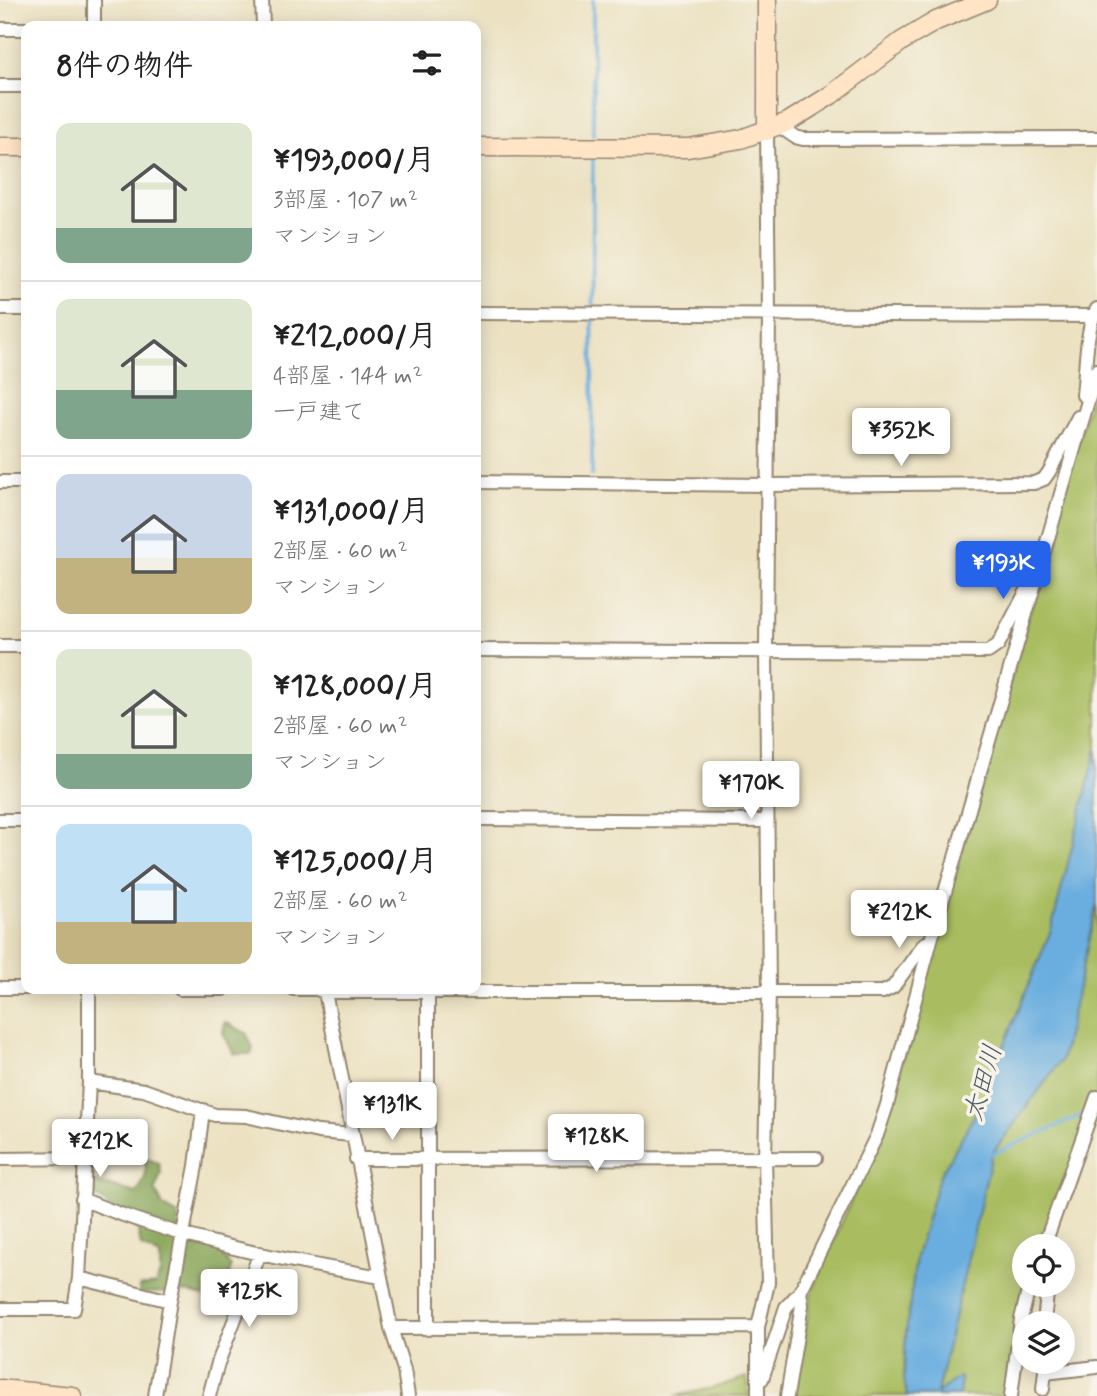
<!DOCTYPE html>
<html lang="ja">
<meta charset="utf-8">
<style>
body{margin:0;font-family:Mynerve,"Klee One",sans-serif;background:#f2f2f2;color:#222;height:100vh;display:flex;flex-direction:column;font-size:26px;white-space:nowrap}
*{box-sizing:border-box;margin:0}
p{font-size:23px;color:#767676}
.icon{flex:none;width:38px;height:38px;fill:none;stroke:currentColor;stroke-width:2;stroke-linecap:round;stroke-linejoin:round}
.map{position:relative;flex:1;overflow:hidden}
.details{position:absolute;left:21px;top:21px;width:460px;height:973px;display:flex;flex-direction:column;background:#fff;border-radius:14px;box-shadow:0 4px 18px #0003}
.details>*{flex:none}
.fabs{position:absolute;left:1012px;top:1234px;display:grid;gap:14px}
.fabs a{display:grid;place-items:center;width:63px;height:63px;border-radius:50%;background:#fff;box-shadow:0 4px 18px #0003;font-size:35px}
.price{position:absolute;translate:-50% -60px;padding:0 16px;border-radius:7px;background:#fff;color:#222;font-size:23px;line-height:46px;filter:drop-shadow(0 2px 4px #0008)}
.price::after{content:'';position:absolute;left:50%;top:42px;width:21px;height:16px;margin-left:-10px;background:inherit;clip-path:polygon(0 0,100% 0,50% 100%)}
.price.on{background:#2563eb;color:#fff}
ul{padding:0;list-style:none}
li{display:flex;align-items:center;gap:21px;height:175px;padding:0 35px}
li+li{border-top:2px solid #e0e0e0}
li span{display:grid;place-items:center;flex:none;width:196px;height:140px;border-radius:14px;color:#555}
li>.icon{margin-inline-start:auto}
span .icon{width:84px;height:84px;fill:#fffc;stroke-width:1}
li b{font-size:30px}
h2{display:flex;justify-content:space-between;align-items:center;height:84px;padding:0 35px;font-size:30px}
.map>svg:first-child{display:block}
.green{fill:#a9bd61;stroke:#727440;stroke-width:2}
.forest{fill:#86a457;stroke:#60673a;stroke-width:2}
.water{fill:#6aaedf;stroke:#526c7e;stroke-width:2}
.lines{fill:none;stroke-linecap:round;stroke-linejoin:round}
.stream{stroke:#6aaedf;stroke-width:3.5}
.street-casing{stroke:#948670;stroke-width:16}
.secondary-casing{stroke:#948670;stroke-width:21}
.street{stroke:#fff;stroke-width:12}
.secondary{stroke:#ffe4c6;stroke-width:18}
.labels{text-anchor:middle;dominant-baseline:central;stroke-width:7;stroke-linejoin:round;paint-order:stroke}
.water-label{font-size:26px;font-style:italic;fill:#4b5862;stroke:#f7f3e8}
</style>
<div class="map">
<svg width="1097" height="1396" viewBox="0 0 1097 1396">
<rect width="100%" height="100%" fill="#f7f3e8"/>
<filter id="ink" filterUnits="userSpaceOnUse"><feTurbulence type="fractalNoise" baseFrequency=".0143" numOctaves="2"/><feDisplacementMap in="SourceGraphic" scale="14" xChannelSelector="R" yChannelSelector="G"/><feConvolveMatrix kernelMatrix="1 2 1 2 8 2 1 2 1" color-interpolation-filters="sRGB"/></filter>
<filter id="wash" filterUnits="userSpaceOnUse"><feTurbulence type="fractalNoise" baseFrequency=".00686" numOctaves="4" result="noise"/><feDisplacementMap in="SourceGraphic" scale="28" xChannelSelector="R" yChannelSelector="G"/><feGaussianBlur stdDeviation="1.57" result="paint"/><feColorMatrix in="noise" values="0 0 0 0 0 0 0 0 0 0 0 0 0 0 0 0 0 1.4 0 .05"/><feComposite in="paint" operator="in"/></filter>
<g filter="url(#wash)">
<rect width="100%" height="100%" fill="#ece2c2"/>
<path class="green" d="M 1097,375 L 1097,1096 L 1044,1246 L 1024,1246 L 1024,1284 L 1005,1396 L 795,1396 L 811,1295 L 885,1121 Z
M 747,1377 L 749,1396 L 675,1396 L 713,1388 Z"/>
<path class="forest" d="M 225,1022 L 246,1033 L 253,1048 L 251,1054 L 234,1054 L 223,1033 Z
M 144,1158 L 159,1163 L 161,1173 L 155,1190 L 163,1206 L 178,1215 L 178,1226 L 219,1251 L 231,1267 L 227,1285 L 206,1297 L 188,1292 L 139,1293 L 140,1286 L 156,1284 L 160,1273 L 160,1256 L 141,1246 L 138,1230 L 88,1189 L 92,1181 L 136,1193 C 145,1181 148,1173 144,1158 Z"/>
<path class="water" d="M 1097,748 L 1097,903 L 1062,1059 L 992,1154 L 937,1393 L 959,1377 L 961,1379 L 959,1396 L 907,1396 L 904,1379 L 906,1332 L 916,1257 L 939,1177 L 979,1107 L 1051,930 Z"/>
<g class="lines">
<path class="stream" d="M 593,135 L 593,0
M 592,475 L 593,159
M 992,1154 L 1087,1113"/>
</g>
</g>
<g filter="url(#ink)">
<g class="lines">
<defs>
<path id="street" d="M 262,0 L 263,26
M 94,26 L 94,0
M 0,29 L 26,29
M 0,86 L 26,86
M 779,126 L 795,137 L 803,139 L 1097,138
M 0,309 L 26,309
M 476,313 L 1093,316
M 1083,395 C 1086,372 1085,328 1097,309
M 0,482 L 26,482
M 476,482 L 767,485 L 1034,483 L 1044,479 L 1049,472 L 1078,417
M 0,646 L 26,646
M 476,650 L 988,652 L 998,645 L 1026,592
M 476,819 L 767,821
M 0,820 L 26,820
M 0,988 L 26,988
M 180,989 L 223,989
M 294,989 L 316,989 L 325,992 L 883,992 L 893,987 L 924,944 L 930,941
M 428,989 L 428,1329
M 325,992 L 391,1328 L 404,1370 L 408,1396
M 89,1082 L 144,1090 L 215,1115 L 246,1116 L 318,1132 L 352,1135
M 0,1159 L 84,1158
M 356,1159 L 816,1158
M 82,1199 C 177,1239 279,1260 381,1277
M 1044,1246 L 1097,1097
M 79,1278 L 170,1301
M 0,1309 L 74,1309 L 79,1278 L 89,1082 L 89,989
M 1044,1323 L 1048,1284
M 391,1328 L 758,1327
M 1045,1373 L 1097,1367
M 762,1379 L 786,1307 L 800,1292 L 877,1135 L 887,1105 L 931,940 L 1097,370
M 1043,1389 L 1046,1362
M 155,1396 L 170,1301 L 196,1166 L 203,1110
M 209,1396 L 218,1363 L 260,1253
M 758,1396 L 758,1327 L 768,1283 L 765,1157 L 769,992 L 766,649 L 769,315 L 767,131
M 787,1396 L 802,1305 L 800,1292
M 1011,1396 L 1021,1319 L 1030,1284"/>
<path id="secondary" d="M 767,131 L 767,0
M 0,147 L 26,147
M 476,147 L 688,148 L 741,139 L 788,122 L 831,95 L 902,41 L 936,21 L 987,0
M 0,1389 L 72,1396"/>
</defs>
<use href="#street" class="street-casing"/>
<use href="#secondary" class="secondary-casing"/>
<use href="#street" class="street"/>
<use href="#secondary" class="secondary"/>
</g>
</g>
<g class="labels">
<g class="water-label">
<text transform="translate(984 1083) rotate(-74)">太田川</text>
</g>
</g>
</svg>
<div class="fabs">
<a><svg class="icon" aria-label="locate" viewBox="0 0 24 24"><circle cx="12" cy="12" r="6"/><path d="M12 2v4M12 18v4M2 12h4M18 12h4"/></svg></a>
<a><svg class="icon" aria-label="layers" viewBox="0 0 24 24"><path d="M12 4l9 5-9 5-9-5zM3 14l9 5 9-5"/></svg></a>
</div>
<b class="price" style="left:901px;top:468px">¥352K</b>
<b class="price on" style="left:1003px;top:601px">¥193K</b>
<b class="price" style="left:751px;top:821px">¥170K</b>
<b class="price" style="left:899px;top:950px">¥212K</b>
<b class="price" style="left:392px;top:1142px">¥131K</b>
<b class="price" style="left:596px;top:1174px">¥128K</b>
<b class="price" style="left:100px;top:1179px">¥212K</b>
<b class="price" style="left:249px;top:1329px">¥125K</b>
<section class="details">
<h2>8件の物件<svg class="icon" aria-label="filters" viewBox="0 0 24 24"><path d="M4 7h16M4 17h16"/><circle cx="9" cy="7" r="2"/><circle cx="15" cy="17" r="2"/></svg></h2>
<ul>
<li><span style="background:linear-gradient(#dfe7d0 75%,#7fa58c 0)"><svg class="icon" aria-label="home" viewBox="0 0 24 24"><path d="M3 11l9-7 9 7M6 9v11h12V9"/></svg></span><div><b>¥193,000/月</b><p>3部屋 · 107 m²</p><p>マンション</p></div></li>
<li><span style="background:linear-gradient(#dfe7d0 65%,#7fa58c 0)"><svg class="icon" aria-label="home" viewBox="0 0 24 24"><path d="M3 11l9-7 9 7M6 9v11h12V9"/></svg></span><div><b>¥212,000/月</b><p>4部屋 · 144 m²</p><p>一戸建て</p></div></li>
<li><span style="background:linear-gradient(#c9d6e8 60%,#c2b280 0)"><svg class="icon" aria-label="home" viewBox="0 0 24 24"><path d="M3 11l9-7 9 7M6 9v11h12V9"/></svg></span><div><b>¥131,000/月</b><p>2部屋 · 60 m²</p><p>マンション</p></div></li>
<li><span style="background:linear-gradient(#dfe7d0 75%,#7fa58c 0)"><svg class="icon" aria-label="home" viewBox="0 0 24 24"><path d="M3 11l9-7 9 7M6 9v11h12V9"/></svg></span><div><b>¥128,000/月</b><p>2部屋 · 60 m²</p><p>マンション</p></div></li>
<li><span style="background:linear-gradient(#bfe0f5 70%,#c2b280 0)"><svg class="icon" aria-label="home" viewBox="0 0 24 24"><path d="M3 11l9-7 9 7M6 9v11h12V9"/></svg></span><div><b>¥125,000/月</b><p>2部屋 · 60 m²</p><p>マンション</p></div></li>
</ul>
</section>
</div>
